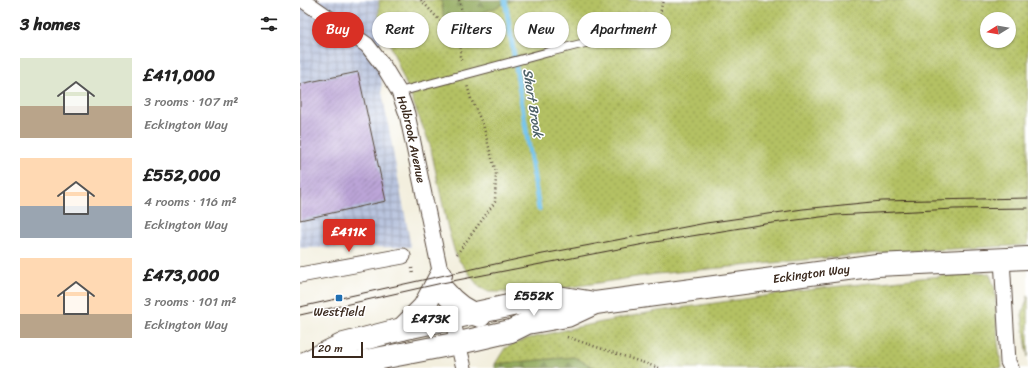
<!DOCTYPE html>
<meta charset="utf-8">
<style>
body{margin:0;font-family:Sriracha,sans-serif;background:#f6f6f6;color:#222;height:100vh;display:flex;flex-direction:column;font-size:15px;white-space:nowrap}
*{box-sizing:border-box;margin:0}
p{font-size:13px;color:#767676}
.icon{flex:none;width:22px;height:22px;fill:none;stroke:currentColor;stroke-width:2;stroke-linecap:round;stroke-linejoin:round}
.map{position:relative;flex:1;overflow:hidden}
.sheet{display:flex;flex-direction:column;background:#fff;width:300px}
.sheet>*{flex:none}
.top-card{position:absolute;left:12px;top:12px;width:380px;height:36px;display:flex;gap:8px}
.needle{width:26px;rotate:259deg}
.controls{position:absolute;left:680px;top:12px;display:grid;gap:8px}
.controls a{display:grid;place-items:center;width:36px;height:36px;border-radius:50%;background:#fff;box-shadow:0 1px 3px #0004;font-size:20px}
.scale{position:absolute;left:12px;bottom:10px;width:51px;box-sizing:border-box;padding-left:4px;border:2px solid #3b2a1e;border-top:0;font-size:11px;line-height:14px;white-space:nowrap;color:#3b2a1e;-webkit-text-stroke:3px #fff;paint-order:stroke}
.price{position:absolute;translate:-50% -34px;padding:0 9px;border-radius:4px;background:#fff;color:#222;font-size:13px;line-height:26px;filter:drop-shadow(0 1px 2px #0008)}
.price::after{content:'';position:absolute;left:50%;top:24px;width:12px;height:9px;margin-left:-6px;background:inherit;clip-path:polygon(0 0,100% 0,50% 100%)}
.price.current{background:#d93025;color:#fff}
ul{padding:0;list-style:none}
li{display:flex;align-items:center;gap:12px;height:100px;padding:0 20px}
li span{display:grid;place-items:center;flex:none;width:112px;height:80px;border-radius:0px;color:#555}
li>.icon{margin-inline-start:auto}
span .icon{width:48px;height:48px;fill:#fffc;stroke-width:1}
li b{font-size:17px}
h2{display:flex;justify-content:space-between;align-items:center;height:48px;padding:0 20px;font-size:17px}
.pill{padding:0 14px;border-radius:18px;background:#fff;box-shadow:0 1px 3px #0004;font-size:14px;line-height:36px}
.pill.current{background:#d93025;color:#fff}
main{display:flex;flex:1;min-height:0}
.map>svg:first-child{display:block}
.industrial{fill:url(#industrial-grid)}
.grass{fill:url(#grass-dots);stroke:#787640;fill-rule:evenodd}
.forest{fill:url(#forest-firs);stroke:#65683c}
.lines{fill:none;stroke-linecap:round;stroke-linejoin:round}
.stream{stroke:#6fc3ec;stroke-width:5}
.building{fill:url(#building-hatch)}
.service-casing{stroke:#57483b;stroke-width:10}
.minor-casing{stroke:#57483b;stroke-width:17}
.secondary-casing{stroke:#57483b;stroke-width:24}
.path{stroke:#57483b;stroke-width:2.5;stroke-dasharray:1 3;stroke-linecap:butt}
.service{stroke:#fff;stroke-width:8}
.minor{stroke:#fff;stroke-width:15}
.secondary{stroke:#fff;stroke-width:22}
.tram{stroke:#3b2a1e;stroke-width:1}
.service-bridge-casing{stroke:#57483b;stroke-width:10;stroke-linecap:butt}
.service-bridge{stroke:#fff;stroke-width:8}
.poi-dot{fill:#1f6fb2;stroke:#fff;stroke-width:1.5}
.labels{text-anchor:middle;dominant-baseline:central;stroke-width:3;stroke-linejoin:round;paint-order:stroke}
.street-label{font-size:12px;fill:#3b2a1e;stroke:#fff}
.poi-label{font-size:12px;fill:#3b2a1e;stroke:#fff}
.water-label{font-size:13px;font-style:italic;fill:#4d6066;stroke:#fff}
</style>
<main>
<section class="sheet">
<h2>3 homes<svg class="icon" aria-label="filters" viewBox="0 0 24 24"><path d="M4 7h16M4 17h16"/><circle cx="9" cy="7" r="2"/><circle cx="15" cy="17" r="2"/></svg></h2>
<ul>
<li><span style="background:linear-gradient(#dfe7d0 60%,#b9a48a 0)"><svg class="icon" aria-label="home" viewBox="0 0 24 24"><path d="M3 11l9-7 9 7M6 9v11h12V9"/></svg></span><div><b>£411,000</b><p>3 rooms · 107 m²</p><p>Eckington Way</p></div></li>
<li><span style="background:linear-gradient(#ffd9b3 60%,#9aa5b1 0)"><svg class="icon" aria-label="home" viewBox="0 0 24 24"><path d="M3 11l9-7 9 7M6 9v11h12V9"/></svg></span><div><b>£552,000</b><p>4 rooms · 116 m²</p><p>Eckington Way</p></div></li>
<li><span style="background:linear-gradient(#ffd9b3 70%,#b9a48a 0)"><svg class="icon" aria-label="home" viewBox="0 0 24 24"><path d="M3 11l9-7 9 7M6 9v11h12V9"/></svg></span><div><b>£473,000</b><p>3 rooms · 101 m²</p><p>Eckington Way</p></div></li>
</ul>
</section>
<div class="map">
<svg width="728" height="368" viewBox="0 0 728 368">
<defs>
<pattern id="industrial-grid" width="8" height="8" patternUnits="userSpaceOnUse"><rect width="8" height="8" fill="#b9c4de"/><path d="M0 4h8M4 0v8" fill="none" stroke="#989fb3"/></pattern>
<pattern id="grass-dots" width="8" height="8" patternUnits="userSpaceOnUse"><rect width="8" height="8" fill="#b4c163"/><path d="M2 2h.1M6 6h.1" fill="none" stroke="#949d51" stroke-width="1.8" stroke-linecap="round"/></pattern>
<pattern id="forest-firs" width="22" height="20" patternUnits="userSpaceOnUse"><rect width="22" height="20" fill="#8fa759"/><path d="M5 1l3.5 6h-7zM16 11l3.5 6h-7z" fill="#768849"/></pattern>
<pattern id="building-hatch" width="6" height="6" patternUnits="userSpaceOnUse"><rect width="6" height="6" fill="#bca5d8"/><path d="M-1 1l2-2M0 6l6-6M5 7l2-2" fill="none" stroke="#9a87af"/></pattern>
</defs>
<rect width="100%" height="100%" fill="#fff"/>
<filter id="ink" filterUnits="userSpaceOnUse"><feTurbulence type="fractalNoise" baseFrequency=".025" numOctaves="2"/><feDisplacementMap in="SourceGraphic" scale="8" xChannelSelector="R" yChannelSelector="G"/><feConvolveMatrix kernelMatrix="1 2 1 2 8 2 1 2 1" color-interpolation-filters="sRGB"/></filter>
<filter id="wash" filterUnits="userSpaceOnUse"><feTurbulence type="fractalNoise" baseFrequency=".012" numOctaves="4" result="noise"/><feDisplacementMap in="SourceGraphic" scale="16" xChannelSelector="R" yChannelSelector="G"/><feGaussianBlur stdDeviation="0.9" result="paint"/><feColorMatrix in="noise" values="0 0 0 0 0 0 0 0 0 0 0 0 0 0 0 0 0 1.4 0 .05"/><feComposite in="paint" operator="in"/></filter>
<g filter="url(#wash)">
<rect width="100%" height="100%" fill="#f3efde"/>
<path class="industrial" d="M 0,0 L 79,0 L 82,92 L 111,247 L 0,248 Z"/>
<path class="grass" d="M 79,0 L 141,0 L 146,27 L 213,0 L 728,0 L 728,245 L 578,253 L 356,274 L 239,292 L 189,292 L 179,287 L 156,256 L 148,229 L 130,145 L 90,44 L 79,32 ZM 687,19 L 709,19 L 709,41 L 687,41 Z
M 671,273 L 690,274 L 695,289 L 698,343 L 702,368 L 295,368 L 273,357 L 195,364 L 205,348 L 226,339 L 278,327 L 352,312 L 521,288 Z
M 728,296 L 728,357 L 722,315 Z"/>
<path class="forest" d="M 141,0 L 213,0 L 146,28 Z
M 274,357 L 295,368 L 195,368 L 195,364 Z"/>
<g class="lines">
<path class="stream" d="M 205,0 L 239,209"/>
</g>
<g id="blocks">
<path class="building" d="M 58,72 L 86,201 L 0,220 L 0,84 Z"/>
</g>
</g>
<g filter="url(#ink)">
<use href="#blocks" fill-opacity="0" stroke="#57483b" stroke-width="1"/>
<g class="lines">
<defs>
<path id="service" d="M 249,52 L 297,40 L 332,40
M 99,92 L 148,79"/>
<g id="minor">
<path id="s1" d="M 3,0 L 67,45 L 84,67 L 99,92 L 107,114 L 143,285"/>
<path d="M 702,259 L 708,362 L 711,368"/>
<path d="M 0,275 L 103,256"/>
<path d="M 150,310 L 164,368"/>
</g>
<g id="secondary">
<path d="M 145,292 C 155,304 166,312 180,316"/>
<path d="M 102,329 L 124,307 L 141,275"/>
<path d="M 7,362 L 44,344 L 102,329 L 231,301 L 258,297 L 295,303"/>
<path id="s2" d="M 4,364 L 50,364 L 159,343 L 211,331 L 227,323 L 267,316 L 295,303 L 577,265 L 728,258"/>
</g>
</defs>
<use href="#service" class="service-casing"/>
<use href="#minor" class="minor-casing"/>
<use href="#secondary" class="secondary-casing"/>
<path class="path" d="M 121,0 L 161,44
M 159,0 L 163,15 L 160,56 L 162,63
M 344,40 L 354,40 L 363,0
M 157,254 L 195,202 L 196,173 L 183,125 L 171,99 L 167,85
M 112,268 L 113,275
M 267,337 L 359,368"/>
<use href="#service" class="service"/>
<use href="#minor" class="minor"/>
<use href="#secondary" class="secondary"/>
<path class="tram" d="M 0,307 L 227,257 L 406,223 L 503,209 L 582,201 L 728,198
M 0,315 L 142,283 L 355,242 L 465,224 L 536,215 L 654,209 L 728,208"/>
<defs>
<path id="service-bridge" d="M 148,79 L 249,52"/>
</defs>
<use href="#service-bridge" class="service-bridge-casing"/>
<use href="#service-bridge" class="service-bridge"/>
</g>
</g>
<rect class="poi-dot" x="35" y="294" width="8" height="8" rx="2"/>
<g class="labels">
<g class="street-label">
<text stroke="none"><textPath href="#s1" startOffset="184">Holbrook Avenue</textPath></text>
<text stroke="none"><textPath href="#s2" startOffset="518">Eckington Way</textPath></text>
</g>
<g class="poi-label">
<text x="39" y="312">Westfield</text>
</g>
<g class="water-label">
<text transform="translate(233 103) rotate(81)">Short Brook</text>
</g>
</g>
</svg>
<div class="controls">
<a><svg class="needle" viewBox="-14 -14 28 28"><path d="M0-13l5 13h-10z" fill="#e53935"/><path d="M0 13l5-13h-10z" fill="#767676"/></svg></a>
</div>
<div class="scale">20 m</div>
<b class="price current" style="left:49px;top:253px">£411K</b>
<b class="price" style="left:234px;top:317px">£552K</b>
<b class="price" style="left:131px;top:340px">£473K</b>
<div class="top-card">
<a class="pill current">Buy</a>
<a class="pill">Rent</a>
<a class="pill">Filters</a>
<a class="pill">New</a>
<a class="pill">Apartment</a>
</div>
</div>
</main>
